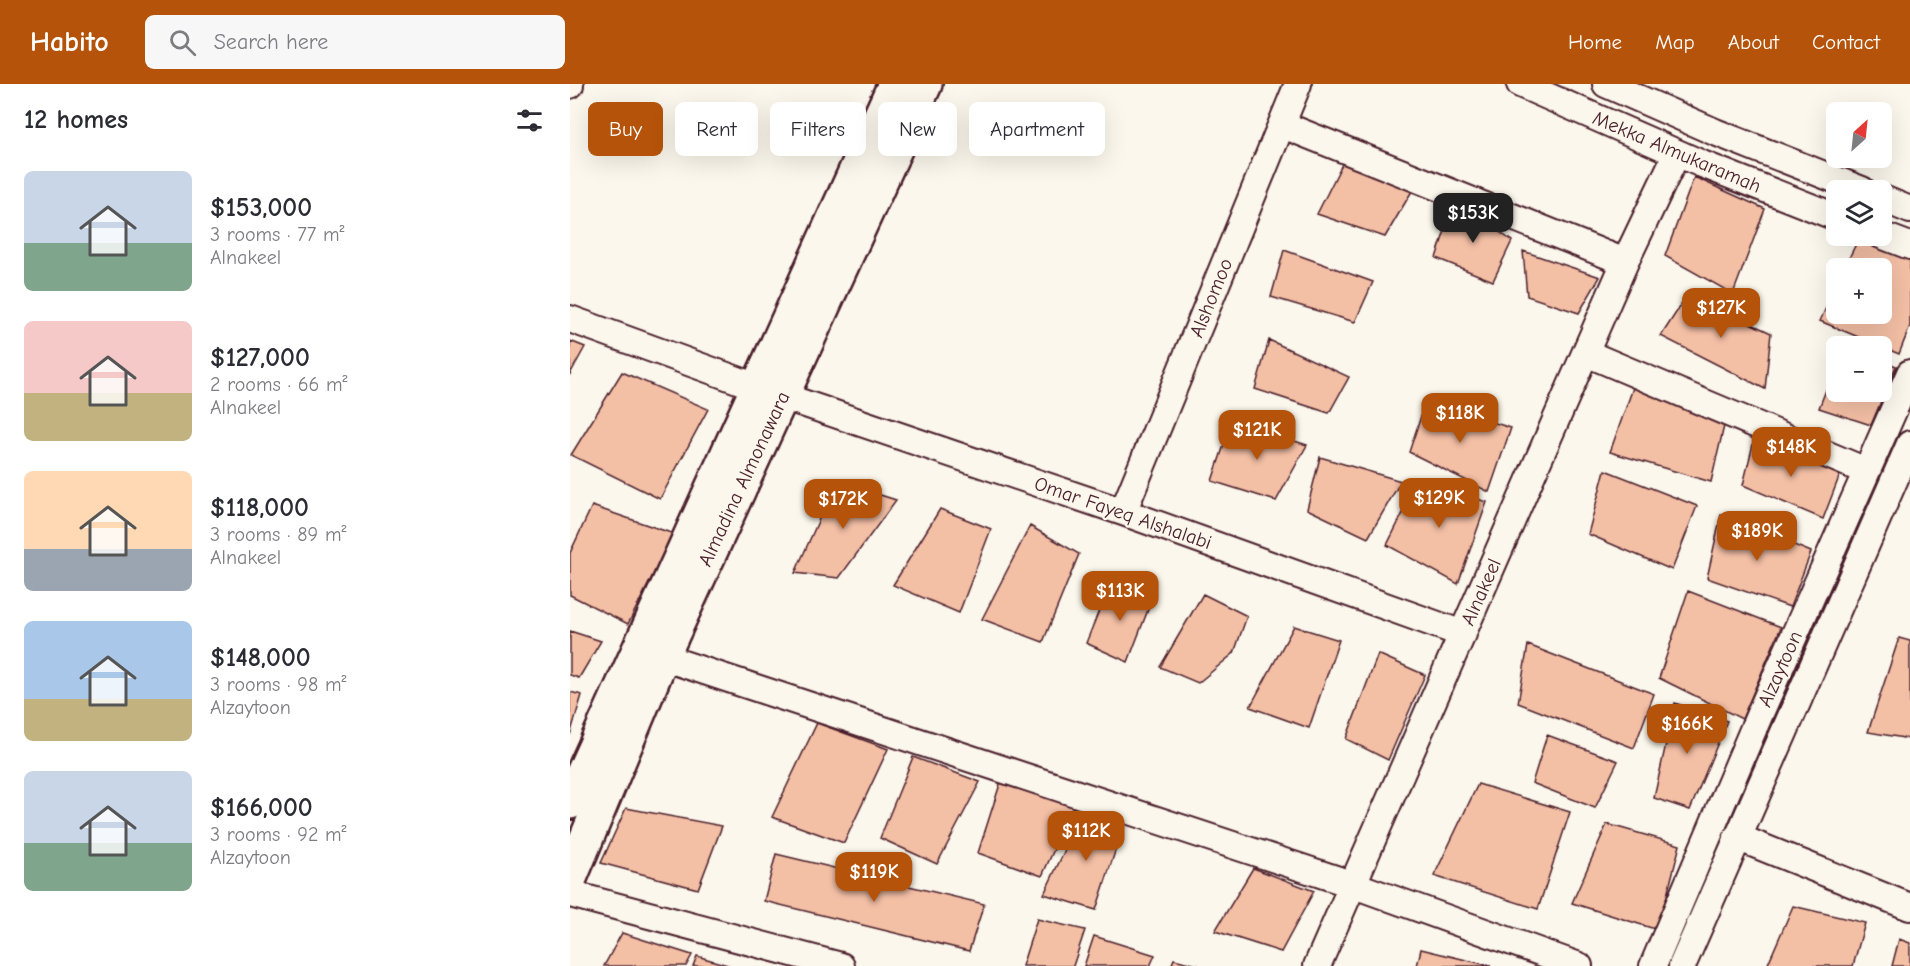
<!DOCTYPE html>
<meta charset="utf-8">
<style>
body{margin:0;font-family:"Comic Neue",sans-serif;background:#f7f7f7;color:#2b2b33;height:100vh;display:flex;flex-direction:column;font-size:22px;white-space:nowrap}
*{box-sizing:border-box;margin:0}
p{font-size:20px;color:#7c7c81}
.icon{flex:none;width:33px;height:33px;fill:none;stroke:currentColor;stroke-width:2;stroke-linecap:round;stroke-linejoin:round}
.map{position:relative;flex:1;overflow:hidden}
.details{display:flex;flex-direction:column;background:#fff;width:570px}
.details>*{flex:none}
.guide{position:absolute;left:18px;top:18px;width:570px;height:54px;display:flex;gap:12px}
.needle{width:39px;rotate:27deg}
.fabs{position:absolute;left:1256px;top:18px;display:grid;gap:12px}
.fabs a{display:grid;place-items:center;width:66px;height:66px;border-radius:9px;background:#fff;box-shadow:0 6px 24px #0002;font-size:30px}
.price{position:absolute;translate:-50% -51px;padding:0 14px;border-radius:12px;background:#b45309;color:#fff;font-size:20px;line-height:39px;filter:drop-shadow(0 2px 3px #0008)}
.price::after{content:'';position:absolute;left:50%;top:36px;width:18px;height:14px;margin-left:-9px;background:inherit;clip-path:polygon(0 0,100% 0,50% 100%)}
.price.active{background:#222;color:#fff}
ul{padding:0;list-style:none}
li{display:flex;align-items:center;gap:18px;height:150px;padding:0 24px}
li span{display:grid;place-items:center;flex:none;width:168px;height:120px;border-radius:9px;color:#555}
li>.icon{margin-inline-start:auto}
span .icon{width:72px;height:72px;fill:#fffc;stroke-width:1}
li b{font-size:26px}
h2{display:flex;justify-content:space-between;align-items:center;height:72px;padding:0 24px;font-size:26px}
.pill{padding:0 21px;border-radius:9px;background:#fff;box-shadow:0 6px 24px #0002;font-size:21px;line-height:54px}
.pill.active{background:#b45309;color:#fff}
header{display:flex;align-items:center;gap:36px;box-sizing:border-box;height:84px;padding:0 30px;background:#b45309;color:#fff}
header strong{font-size:28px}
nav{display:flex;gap:33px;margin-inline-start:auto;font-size:21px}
.search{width:420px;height:54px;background:#f7f7f7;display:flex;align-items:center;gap:15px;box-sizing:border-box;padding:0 21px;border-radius:9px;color:#7c7c81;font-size:22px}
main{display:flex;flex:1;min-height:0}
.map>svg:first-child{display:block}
.building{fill:#f3bfa5;stroke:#4a1f2b;stroke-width:1.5}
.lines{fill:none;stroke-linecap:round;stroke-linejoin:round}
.minor-casing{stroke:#4a1f2b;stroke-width:30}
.secondary-casing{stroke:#4a1f2b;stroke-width:38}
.minor{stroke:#fbf7ec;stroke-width:26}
.secondary{stroke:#fbf7ec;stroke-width:33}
.labels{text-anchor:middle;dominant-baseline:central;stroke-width:4.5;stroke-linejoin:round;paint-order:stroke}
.street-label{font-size:20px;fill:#4a1f2b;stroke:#fbf7ec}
</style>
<header>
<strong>Habito</strong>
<div class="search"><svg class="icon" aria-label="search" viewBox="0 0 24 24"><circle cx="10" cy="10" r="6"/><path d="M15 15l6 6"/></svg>Search here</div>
<nav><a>Home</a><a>Map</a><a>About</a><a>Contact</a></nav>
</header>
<main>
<section class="details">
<h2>12 homes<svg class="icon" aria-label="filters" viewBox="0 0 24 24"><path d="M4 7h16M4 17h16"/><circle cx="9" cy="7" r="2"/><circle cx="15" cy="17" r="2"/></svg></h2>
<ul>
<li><span style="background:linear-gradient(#c9d6e8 60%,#7fa58c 0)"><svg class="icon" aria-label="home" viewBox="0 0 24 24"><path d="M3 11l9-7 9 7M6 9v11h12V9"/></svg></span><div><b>$153,000</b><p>3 rooms · 77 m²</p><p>Alnakeel</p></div></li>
<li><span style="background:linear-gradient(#f6c9c9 60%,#c2b280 0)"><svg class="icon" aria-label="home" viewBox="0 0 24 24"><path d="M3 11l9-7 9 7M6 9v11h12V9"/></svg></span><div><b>$127,000</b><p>2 rooms · 66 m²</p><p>Alnakeel</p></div></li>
<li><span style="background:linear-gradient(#ffd9b3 65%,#9aa5b1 0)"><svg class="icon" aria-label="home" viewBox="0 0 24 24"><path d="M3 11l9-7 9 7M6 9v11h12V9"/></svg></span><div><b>$118,000</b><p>3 rooms · 89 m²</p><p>Alnakeel</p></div></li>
<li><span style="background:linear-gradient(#a9c7e8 65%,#c2b280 0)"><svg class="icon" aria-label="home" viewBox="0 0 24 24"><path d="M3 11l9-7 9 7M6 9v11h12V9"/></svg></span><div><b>$148,000</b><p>3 rooms · 98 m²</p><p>Alzaytoon</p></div></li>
<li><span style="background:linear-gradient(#c9d6e8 60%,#7fa58c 0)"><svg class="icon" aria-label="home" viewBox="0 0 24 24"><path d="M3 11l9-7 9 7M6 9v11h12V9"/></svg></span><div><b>$166,000</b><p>3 rooms · 92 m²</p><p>Alzaytoon</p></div></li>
</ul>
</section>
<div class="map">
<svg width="1340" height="882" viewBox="0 0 1340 882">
<rect width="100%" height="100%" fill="#fbf7ec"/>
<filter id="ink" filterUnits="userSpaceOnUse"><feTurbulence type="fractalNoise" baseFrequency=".0167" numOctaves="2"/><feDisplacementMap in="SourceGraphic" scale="12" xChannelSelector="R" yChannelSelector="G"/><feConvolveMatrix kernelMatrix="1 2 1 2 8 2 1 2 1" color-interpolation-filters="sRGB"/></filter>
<g filter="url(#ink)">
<path class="building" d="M 774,76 L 842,107 L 815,153 L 747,130 Z
M 1124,93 L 1195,125 L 1163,210 L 1095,172 Z
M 885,116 L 942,157 L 923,197 L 866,174 Z
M 1289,154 L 1340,172 L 1340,242 L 1329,270 L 1250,237 L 1266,202 L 1266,230 L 1311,230 L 1311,184 L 1274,184 Z
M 714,166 L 803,198 L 785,238 L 701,213 Z
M 953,167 L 1030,193 L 1009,229 L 957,212 Z
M 1118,210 L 1201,249 L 1195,305 L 1091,252 Z
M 699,256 L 779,293 L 759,329 L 685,305 Z
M 0,257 L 15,263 L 0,290 Z
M 1311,276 L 1326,282 L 1301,341 L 1249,324 L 1266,280 L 1266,308 L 1311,308 Z
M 52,288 L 138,325 L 90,415 L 1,371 Z
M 1064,301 L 1154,342 L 1141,398 L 1040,368 Z
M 856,317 L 941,344 L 919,408 L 839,368 Z
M 662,337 L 737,361 L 706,417 L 642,397 Z
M 1185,352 L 1271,388 L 1253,435 L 1173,401 Z
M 750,373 L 831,397 L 798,454 L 737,425 Z
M 1035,386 L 1127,422 L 1102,486 L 1018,450 Z
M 266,397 L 326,416 L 269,494 L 225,489 Z
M 849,397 L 917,418 L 888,500 L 817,461 Z
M 22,422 L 104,450 L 58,540 L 0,511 L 0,469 Z
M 370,425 L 421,445 L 389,529 L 323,501 Z
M 1151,431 L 1241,468 L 1220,523 L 1137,494 Z
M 460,442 L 509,470 L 473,558 L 412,535 Z
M 538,504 L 584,510 L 558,578 L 516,559 Z
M 1118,507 L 1211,543 L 1172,635 L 1089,594 Z
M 633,510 L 677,532 L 664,569 L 628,599 L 590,583 Z
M 724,542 L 769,556 L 739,644 L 680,623 Z
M 0,547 L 31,557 L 9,594 L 0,591 Z
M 1329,554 L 1340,557 L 1340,655 L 1298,648 Z
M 958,561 L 1084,610 L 1064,664 L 948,619 Z
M 808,570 L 855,591 L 818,676 L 776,655 Z
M 0,608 L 12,611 L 0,651 Z
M 1105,619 L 1157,637 L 1120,726 L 1084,714 Z
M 247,639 L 318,665 L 274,759 L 202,733 Z
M 977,651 L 1048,677 L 1025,724 L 962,699 Z
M 343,673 L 410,698 L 367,780 L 310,754 Z
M 431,697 L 505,719 L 472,792 L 408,769 Z
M 908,700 L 1000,728 L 968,825 L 864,792 Z
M 56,724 L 152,742 L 128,805 L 31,779 Z
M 513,728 L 553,743 L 526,826 L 474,810 Z
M 1037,740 L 1110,761 L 1088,846 L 1002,819 Z
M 206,770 L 414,820 L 399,867 L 194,817 Z
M 683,784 L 744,807 L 711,868 L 645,847 Z
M 1223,822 L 1295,839 L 1283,882 L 1197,882 Z
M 467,835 L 515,846 L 503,882 L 452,882 Z
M 52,849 L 122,871 L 116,882 L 34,882 Z
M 524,852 L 585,871 L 580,882 L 514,882 Z
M 1329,855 L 1340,859 L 1340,882 L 1322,882 Z
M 851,865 L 921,882 L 847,882 Z
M 127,872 L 161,882 L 123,882 Z
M 604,875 L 631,882 L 601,882 Z"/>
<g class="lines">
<defs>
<path id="minor" d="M 950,0 L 1132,80 L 1266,133
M 1036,0 L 1145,48 L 1292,106
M 0,1 L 0,0
M 713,41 L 1055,178
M 1311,114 L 1340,126
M 1311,151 L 1340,162
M 0,235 L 187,303
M 1016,269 L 1296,387
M 212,312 L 553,428 L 893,550
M 553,428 L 728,0
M 92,573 L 784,801 L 1009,882
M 1167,753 L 1340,823
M 0,810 L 271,882
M 747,882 L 1055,178 L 1107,69
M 1083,882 L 1191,627 L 1340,289
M 1112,882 L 1340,360"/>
<path id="secondary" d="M 0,718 L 325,0
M 0,794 L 92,573 L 355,0"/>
</defs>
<use href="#minor" class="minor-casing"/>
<use href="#secondary" class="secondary-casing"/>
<use href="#minor" class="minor"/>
<use href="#secondary" class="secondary"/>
</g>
</g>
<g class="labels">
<g class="street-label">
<text transform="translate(1107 68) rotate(23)">Mekka Almukaramah</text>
<text transform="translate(641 214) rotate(-68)">Alshomoo</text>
<text transform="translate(174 395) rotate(-65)">Almadina Almonawara</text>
<text transform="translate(553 429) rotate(19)">Omar Fayeq Alshalabi</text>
<text transform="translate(911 508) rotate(-66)">Alnakeel</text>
<text transform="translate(1210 585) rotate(-66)">Alzaytoon</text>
</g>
</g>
</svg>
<div class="fabs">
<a><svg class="needle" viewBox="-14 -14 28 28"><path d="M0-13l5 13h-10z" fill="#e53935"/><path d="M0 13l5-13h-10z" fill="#7c7c81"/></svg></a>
<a><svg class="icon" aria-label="layers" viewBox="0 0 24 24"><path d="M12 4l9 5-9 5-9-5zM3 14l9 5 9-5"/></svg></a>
<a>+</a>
<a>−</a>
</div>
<b class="price active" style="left:903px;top:160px">$153K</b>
<b class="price" style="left:1151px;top:255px">$127K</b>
<b class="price" style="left:890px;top:360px">$118K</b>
<b class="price" style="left:687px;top:377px">$121K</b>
<b class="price" style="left:1221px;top:394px">$148K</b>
<b class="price" style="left:869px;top:445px">$129K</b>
<b class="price" style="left:273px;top:446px">$172K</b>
<b class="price" style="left:1187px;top:478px">$189K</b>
<b class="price" style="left:550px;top:538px">$113K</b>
<b class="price" style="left:1117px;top:671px">$166K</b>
<b class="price" style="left:516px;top:778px">$112K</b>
<b class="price" style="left:304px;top:819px">$119K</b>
<div class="guide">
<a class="pill active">Buy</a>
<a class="pill">Rent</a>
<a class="pill">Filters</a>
<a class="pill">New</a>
<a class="pill">Apartment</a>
</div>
</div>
</main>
